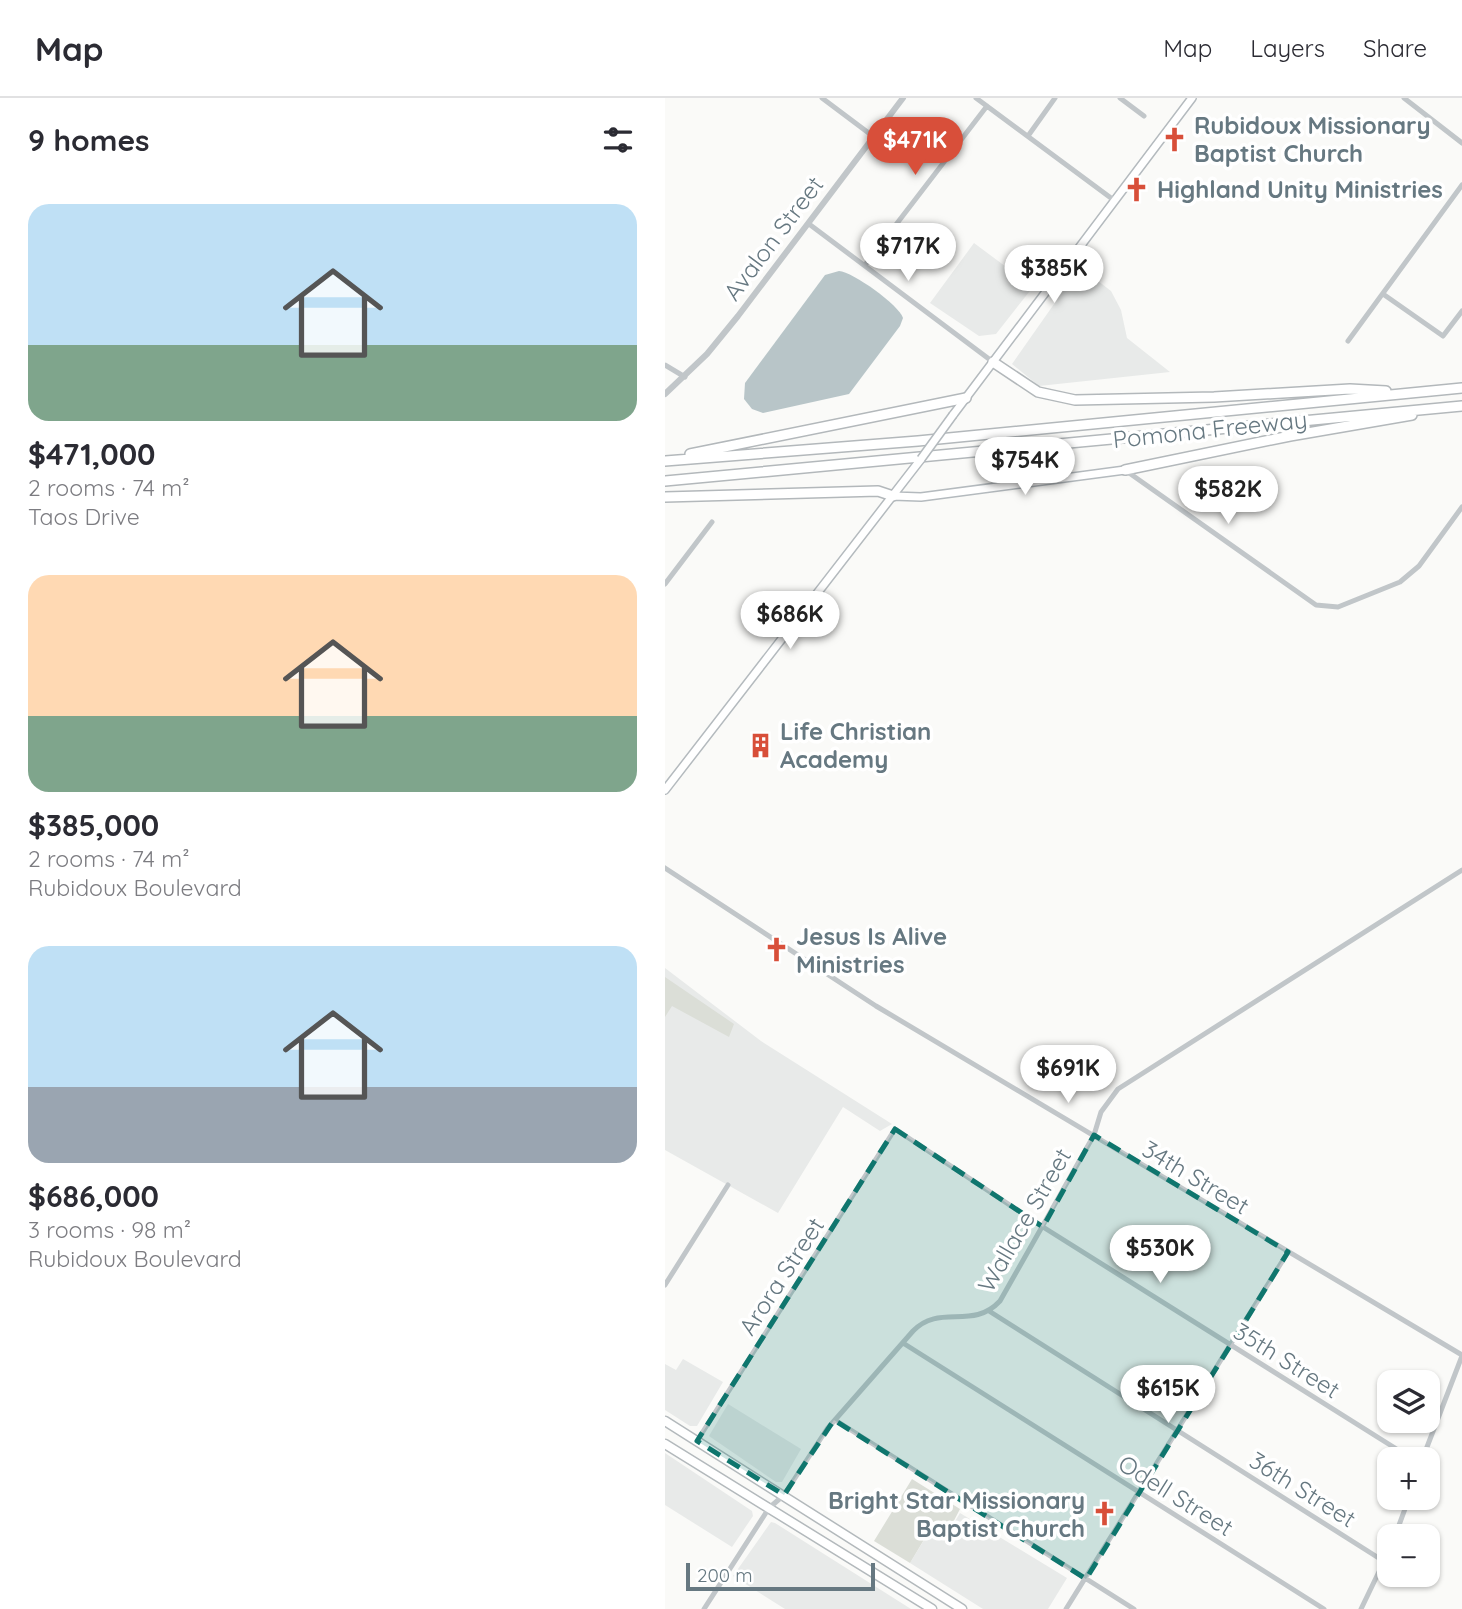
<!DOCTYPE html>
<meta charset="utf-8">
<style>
body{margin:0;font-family:Quicksand,sans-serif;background:#f2f2f3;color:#2b2b33;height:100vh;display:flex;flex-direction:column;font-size:26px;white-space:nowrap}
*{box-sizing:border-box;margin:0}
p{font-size:23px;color:#7c7c81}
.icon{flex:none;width:38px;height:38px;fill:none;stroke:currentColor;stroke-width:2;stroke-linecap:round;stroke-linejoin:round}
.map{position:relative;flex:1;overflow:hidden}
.panel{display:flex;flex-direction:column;background:#fff;width:665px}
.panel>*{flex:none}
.controls{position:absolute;left:712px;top:1272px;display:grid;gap:14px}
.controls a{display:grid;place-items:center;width:63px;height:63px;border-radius:14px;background:#fff;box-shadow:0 2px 5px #0004;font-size:35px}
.scale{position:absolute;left:21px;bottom:18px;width:189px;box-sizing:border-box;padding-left:7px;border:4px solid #667881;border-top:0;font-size:19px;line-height:24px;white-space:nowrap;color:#667881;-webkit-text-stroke:5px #fff;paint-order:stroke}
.price{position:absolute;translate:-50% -60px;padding:0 16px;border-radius:24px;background:#fff;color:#222;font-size:23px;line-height:46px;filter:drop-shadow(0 2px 4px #0008)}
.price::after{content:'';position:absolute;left:50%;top:42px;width:21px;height:16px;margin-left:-10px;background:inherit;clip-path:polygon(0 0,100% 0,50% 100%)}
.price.current{background:#d84f3a;color:#fff}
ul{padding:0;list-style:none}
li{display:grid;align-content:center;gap:14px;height:371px;padding:0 28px}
li span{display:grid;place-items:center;height:217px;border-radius:21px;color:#555}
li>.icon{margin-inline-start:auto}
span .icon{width:126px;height:126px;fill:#fffc;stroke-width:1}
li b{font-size:30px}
h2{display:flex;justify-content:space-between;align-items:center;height:84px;padding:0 28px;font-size:30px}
header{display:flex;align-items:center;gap:42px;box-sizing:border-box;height:98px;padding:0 35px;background:#fff;border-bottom:2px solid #e1e1e2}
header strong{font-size:33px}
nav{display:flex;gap:38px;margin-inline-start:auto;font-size:24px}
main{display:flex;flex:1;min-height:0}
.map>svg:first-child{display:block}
.built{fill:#e8eae9}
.green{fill:#dbded7}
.water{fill:#b8c5c8}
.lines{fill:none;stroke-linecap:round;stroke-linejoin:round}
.secondary-casing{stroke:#b4babe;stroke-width:10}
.primary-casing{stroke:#b3b9bc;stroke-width:11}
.motorway-casing{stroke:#b3b8bb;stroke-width:12}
.minor{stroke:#c1c6c9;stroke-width:5}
.tertiary{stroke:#c1c6c9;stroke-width:6}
.secondary{stroke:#fff;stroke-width:7}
.primary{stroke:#fff;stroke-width:8}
.motorway{stroke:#fff;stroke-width:9}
.secondary-bridge-casing{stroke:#b4babe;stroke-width:10;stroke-linecap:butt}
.secondary-bridge{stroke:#fff;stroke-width:7}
.marked{fill:#0f766e;fill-opacity:0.2;stroke:#0f766e;stroke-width:5;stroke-dasharray:14 9;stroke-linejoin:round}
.labels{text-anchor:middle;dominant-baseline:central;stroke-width:7;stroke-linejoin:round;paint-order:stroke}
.poi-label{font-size:24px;font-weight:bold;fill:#667881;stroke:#fff;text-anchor:start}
.street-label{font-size:24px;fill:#667881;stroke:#fff}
</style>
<header>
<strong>Map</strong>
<nav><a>Map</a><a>Layers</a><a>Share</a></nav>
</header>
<main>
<section class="panel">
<h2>9 homes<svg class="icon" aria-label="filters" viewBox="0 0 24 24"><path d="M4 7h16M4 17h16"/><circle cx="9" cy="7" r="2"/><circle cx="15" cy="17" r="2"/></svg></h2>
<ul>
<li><span style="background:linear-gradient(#bfe0f5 65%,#7fa58c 0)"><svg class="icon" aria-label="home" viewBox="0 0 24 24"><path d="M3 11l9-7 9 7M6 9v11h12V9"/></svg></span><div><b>$471,000</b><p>2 rooms · 74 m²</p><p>Taos Drive</p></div></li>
<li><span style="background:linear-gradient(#ffd9b3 65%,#7fa58c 0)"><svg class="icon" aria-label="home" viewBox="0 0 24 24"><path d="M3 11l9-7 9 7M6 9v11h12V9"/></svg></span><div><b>$385,000</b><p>2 rooms · 74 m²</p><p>Rubidoux Boulevard</p></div></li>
<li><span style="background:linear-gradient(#bfe0f5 65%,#9aa5b1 0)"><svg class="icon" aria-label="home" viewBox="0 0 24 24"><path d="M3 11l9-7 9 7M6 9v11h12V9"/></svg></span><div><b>$686,000</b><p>3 rooms · 98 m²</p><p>Rubidoux Boulevard</p></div></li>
</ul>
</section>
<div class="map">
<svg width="797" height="1511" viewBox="0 0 797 1511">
<rect width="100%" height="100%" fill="#fafaf8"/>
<path class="built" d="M 309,145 L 368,189 L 331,236 L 314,238 L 265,205 Z
M 415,169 L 446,193 L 456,212 L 462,240 L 505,274 L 374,288 L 347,266 Z
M 0,870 L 96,943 L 227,1026 L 215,1033 L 178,1009 L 113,1115 L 0,1052 Z
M 18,1261 L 58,1284 L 32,1328 L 25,1328 L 0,1312 L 0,1266 L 11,1272 Z
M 63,1306 L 136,1351 L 117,1384 L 111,1384 L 44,1338 Z
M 0,1355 L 87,1413 L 88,1418 L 67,1449 L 0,1407 Z
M 295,1415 L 402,1480 L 383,1511 L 318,1511 L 245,1465 L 267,1429 L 281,1438 Z
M 106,1424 L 110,1425 L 246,1511 L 120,1511 L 68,1478 Z"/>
<path class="green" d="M 0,879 L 69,926 L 64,939 L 7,908 L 0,919 Z
M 247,1381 L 295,1411 L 281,1438 L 266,1430 L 245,1465 L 209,1443 Z"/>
<path class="water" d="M 174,173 C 188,174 234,207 238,220 L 235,228 L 184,296 L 98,315 L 87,311 L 79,301 L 80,285 L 160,177 Z"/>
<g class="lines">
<defs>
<path id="secondary" d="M 288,317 L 527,0
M 228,398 L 256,399 L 460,372
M 0,692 L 256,361"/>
<path id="primary" d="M 0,1323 L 297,1511
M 0,1346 L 267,1511"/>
<path id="motorway" d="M 328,264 L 373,294 L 410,302 L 549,299 L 685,291 L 721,293
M 25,356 L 301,300
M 0,363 L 253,343 L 797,290
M 460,372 L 625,338 L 747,317
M 0,383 L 797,308
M 0,399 L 213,393 L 228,398"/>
</defs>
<use href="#secondary" class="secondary-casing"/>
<use href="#primary" class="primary-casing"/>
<use href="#motorway" class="motorway-casing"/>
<path class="minor" d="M 157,0 L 209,39
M 311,0 L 450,103
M 455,0 L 479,18
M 739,0 L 797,45
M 363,38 L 390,0
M 144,126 L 328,264
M 200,167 L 322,8
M 718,196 L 778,238 L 797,213
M 683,243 L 797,87
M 0,267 L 20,279
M 460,372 L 651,507 L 673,509 L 735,484 L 754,468 L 797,409
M 0,486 L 47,424
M 0,770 L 211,908 L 797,1257
M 0,1187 L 63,1087
M 324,1213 L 720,1464
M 238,1245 L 659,1511
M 170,1322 L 469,1511
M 32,1343 L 230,1031 L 378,1129 L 749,1362
M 757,1362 L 797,1258
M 730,1438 L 744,1400
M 39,1511 L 104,1410 L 119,1397 L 162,1331 L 248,1233 C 275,1205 307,1233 335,1203 L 429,1037 L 436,1014 L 453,991 L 797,772
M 401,1511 L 623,1154
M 696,1511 L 724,1453"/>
<path class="tertiary" d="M 0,296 L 42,256 L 73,218 L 238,0"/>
<use href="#secondary" class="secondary"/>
<use href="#primary" class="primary"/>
<use href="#motorway" class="motorway"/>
<defs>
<path id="secondary-bridge" d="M 256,361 L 288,317"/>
</defs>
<use href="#secondary-bridge" class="secondary-bridge-casing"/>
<use href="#secondary-bridge" class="secondary-bridge"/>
</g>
<path class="marked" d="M 230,1031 L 378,1129 L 429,1037 L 623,1154 L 421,1481 L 169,1322 L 119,1397 L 32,1343 Z"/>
<defs>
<symbol id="church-bare" viewBox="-9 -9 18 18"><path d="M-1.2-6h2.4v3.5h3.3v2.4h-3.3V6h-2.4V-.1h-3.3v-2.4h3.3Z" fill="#d84f3a" stroke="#fff" stroke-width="2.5" paint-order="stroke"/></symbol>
<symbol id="building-bare" viewBox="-9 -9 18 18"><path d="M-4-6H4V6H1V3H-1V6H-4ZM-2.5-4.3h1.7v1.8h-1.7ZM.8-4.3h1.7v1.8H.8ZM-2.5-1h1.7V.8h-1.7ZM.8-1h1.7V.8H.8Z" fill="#d84f3a" stroke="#fff" stroke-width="2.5" paint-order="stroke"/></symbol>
</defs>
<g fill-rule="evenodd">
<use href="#church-bare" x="492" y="24" width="35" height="35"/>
<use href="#church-bare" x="454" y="74" width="35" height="35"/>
<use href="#building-bare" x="78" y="630" width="35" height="35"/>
<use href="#church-bare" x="94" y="834" width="35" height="35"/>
<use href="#church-bare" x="422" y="1398" width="35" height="35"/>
</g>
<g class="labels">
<g class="poi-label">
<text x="529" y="27">Rubidoux Missionary<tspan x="529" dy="28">Baptist Church</tspan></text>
<text x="492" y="91">Highland Unity Ministries</text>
<text x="115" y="633">Life Christian<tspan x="115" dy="28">Academy</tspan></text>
<text x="131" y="838">Jesus Is Alive<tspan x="131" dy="28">Ministries</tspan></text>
<text x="420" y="1402" text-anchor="end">Bright Star Missionary<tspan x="420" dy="28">Baptist Church</tspan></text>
</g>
<g class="street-label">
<text transform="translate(108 140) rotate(-53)">Avalon Street</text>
<text transform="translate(545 331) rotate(-6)">Pomona Freeway</text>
<text transform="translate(531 1079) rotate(31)">34th Street</text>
<text transform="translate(359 1122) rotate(-60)">Wallace Street</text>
<text transform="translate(116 1178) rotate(-57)">Arora Street</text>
<text transform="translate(622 1262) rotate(32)">35th Street</text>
<text transform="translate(638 1391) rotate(32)">36th Street</text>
<text transform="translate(511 1397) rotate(32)">Odell Street</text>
</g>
</g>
</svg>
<div class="controls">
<a><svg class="icon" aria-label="layers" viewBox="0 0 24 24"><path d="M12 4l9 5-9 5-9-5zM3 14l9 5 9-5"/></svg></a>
<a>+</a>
<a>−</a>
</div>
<div class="scale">200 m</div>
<b class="price current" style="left:250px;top:79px">$471K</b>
<b class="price" style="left:243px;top:185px">$717K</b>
<b class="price" style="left:389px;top:207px">$385K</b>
<b class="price" style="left:360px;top:399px">$754K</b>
<b class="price" style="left:563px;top:428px">$582K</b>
<b class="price" style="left:125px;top:553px">$686K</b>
<b class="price" style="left:403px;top:1007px">$691K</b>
<b class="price" style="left:495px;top:1187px">$530K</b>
<b class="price" style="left:503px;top:1327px">$615K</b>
</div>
</main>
